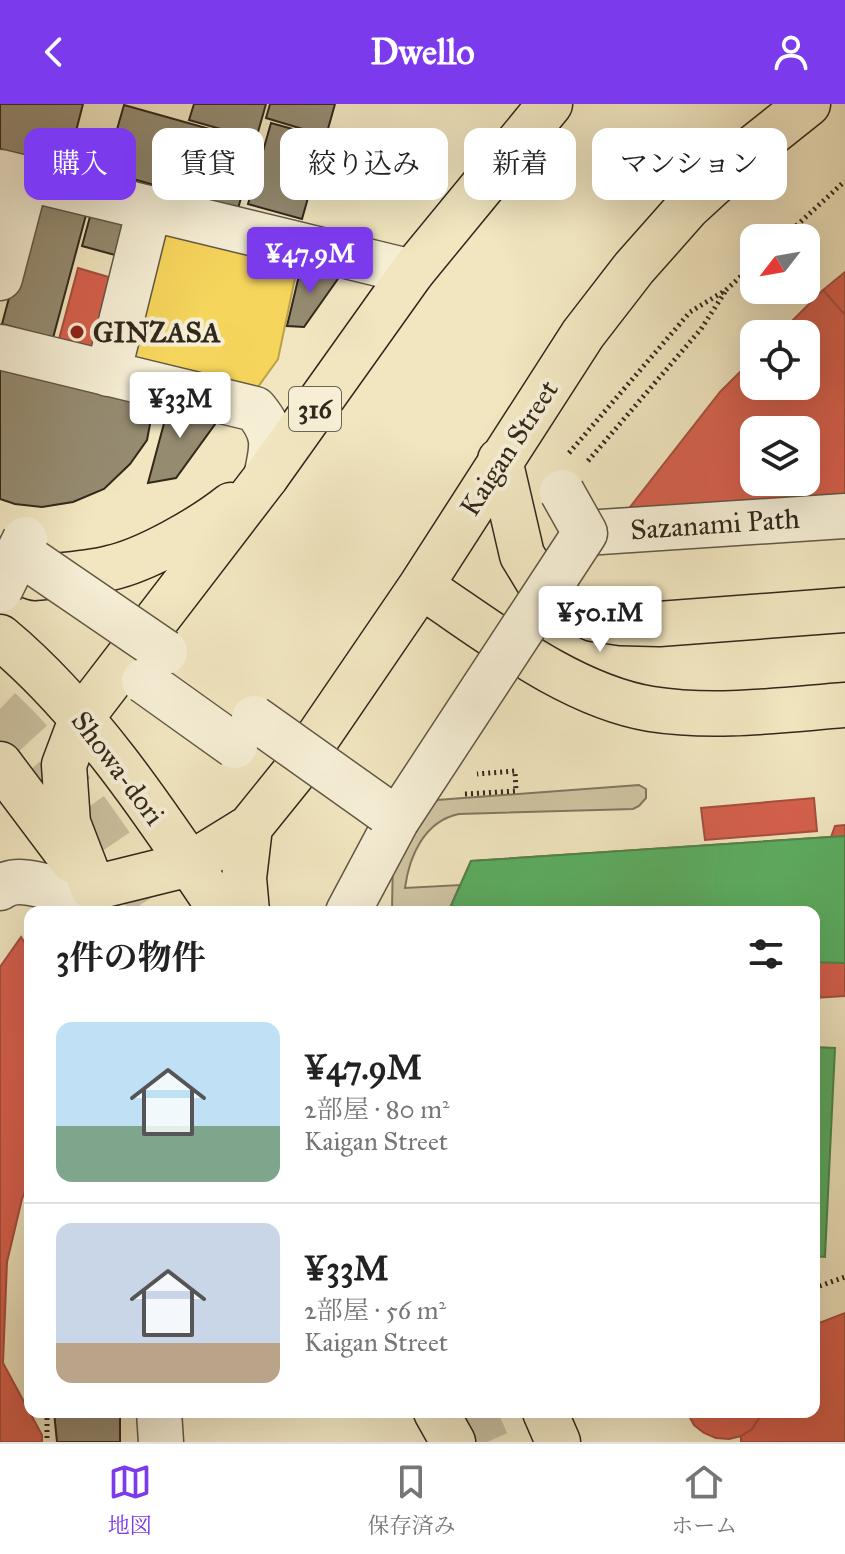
<!DOCTYPE html>
<html lang="ja">
<meta charset="utf-8">
<style>
body{margin:0;font-family:"IM FELL Great Primer","Noto Serif JP",serif;background:#f6f6f6;color:#222;height:100vh;display:flex;flex-direction:column;font-size:30px;white-space:nowrap}
*{box-sizing:border-box;margin:0}
p{font-size:26px;color:#767676}
.icon{flex:none;width:44px;height:44px;fill:none;stroke:currentColor;stroke-width:2;stroke-linecap:round;stroke-linejoin:round}
.map{position:relative;flex:1;overflow:hidden}
.sheet{position:absolute;left:24px;top:802px;width:796px;height:512px;display:flex;flex-direction:column;background:#fff;border-radius:16px;box-shadow:0 8px 32px #0002}
.sheet>*{flex:none}
.top-card{position:absolute;left:24px;top:24px;width:798px;height:72px;display:flex;gap:16px}
.needle{width:52px;rotate:239deg}
.fabs{position:absolute;left:740px;top:120px;display:grid;gap:16px}
.fabs a{display:grid;place-items:center;width:80px;height:80px;border-radius:16px;background:#fff;box-shadow:0 8px 32px #0002;font-size:40px}
.price{position:absolute;translate:-50% -68px;padding:0 18px;border-radius:8px;background:#fff;color:#222;font-size:26px;line-height:52px;filter:drop-shadow(0 2px 4px #0008)}
.price::after{content:'';position:absolute;left:50%;top:48px;width:24px;height:18px;margin-left:-12px;background:inherit;clip-path:polygon(0 0,100% 0,50% 100%)}
.price.active{background:#7c3aed;color:#fff}
ul{padding:0;list-style:none}
li{display:flex;align-items:center;gap:24px;height:200px;padding:0 32px}
li+li{border-top:2px solid #e0e0e0}
li span{display:grid;place-items:center;flex:none;width:224px;height:160px;border-radius:16px;color:#555}
li>.icon{margin-inline-start:auto}
span .icon{width:96px;height:96px;fill:#fffc;stroke-width:1}
li b{font-size:34px}
h2{display:flex;justify-content:space-between;align-items:center;height:96px;padding:0 32px;font-size:34px}
.tag{padding:0 28px;border-radius:16px;background:#fff;box-shadow:0 8px 32px #0002;font-size:28px;line-height:72px}
.tag.active{background:#7c3aed;color:#fff}
header{display:flex;justify-content:space-between;align-items:center;height:104px;padding:0 32px;background:#7c3aed;color:#fff;font-size:36px;font-weight:800}
.tabs{display:flex;justify-content:space-around;align-items:center;height:112px;border-top:2px solid #e0e0e0;background:#fff;font-size:22px;color:#767676}
.tabs a{display:grid;justify-items:center;gap:4px}
.tabs .active{color:#7c3aed}
.map>svg:first-child{display:block}
.green{fill:#d1c6a4;stroke:#827760;stroke-width:2}
.homes{fill:#f6d55c;stroke:#bba149;stroke-width:2}
.shops{fill:#d6604d;stroke:#a54f3e;stroke-width:2;fill-rule:evenodd}
.public{fill:#5aae61;stroke:#4e864c;stroke-width:2}
.building{fill:#958b71;stroke:#32281c;stroke-width:2}
.lines{fill:none;stroke-linecap:round;stroke-linejoin:round}
.major-tunnel{stroke:#cbc09f;stroke-width:44;stroke-dasharray:44 22;stroke-linecap:butt}
.minor-casing{stroke:#625845;stroke-width:47}
.major-casing{stroke:#32281c;stroke-width:47}
.path{stroke:#32281c;stroke-width:5;stroke-dasharray:2 4;stroke-linecap:butt}
.minor{stroke:#f6efd6;stroke-width:44}
.major{stroke:#f1e6c0;stroke-width:44}
.minor-bridge-casing{stroke:#625845;stroke-width:47;stroke-linecap:butt}
.minor-bridge{stroke:#f6efd6;stroke-width:44}
.poi-dot{fill:#8f2418;stroke:#f6efd6;stroke-width:3}
.labels{text-anchor:middle;dominant-baseline:central;stroke-width:8;stroke-linejoin:round;paint-order:stroke}
.shield{fill:#f6efd6;stroke:#6d6454;stroke-width:2}
.shield-label{font-size:26px;font-weight:bold;fill:#32281c}
.poi-label{font-size:28px;font-weight:bold;fill:#32281c;stroke:#f6efd6;text-anchor:start}
.street-label{font-size:28px;fill:#32281c;stroke:#f6efd6}
</style>
<header><svg class="icon" aria-label="back" viewBox="0 0 24 24"><path d="M15 5l-7 7 7 7"/></svg>Dwello<svg class="icon" aria-label="person" viewBox="0 0 24 24"><circle cx="12" cy="8" r="4"/><path d="M4 21q1-7 8-7t8 7"/></svg></header>
<div class="map">
<svg width="845" height="1338" viewBox="0 0 845 1338">
<rect width="100%" height="100%" fill="#f1e6c0"/>
<filter id="stains"><feTurbulence type="fractalNoise" baseFrequency=".0025" numOctaves="4"/><feColorMatrix values="0 0 0 0 .2 0 0 0 0 .09 0 0 0 0 .02 0 0 0 .5 -.17"/></filter>
<radialGradient id="worn" r=".72"><stop offset=".6" stop-color="#630" stop-opacity="0"/><stop offset="1" stop-color="#630" stop-opacity=".3"/></radialGradient>
<path class="green" d="M 639,681 L 646,685 L 646,694 L 639,702 L 633,705 L 459,710 C 424,717 409,753 405,784 L 460,781 L 451,802 L 451,808 L 392,808 L 393,748 L 437,696 Z"/>
<path class="homes" d="M 161,126 L 298,160 L 278,255 L 255,287 L 130,254 Z"/>
<path class="shops" d="M 78,164 L 122,177 L 103,247 L 59,235 Z
M 845,168 L 845,211 L 823,186 Z
M 823,186 L 845,211 L 845,390 L 623,412 L 720,288 L 754,254 L 754,282 L 806,282 L 806,230 L 779,230 ZM 754,326 L 806,326 L 806,378 L 754,378 Z
M 814,694 L 817,727 L 705,736 L 701,704 Z
M 845,721 L 845,892 L 814,894 L 814,808 L 451,808 L 451,802 L 471,757 L 831,733 L 835,722 Z
M 21,833 L 30,847 L 30,1075 L 22,1095 L 7,1158 L 3,1259 L 42,1331 L 42,1338 L 0,1338 L 0,863 Z
M 845,1209 L 845,1338 L 741,1338 L 741,1332 L 752,1325 L 763,1308 L 814,1308 L 814,1221 Z
M 763,1308 L 752,1325 L 741,1332 L 729,1335 L 716,1334 L 704,1329 L 694,1321 L 687,1308 Z"/>
<path class="public" d="M 845,732 L 845,859 L 814,858 L 814,808 L 479,808 L 451,802 L 471,757 Z
M 814,943 L 835,944 L 825,1153 L 814,1152 Z"/>
<path class="building" d="M 0,0 L 83,0 L 67,62 L 0,45 Z
M 194,0 L 266,0 L 256,35 L 189,16 Z
M 270,0 L 335,0 L 326,32 L 266,14 Z
M 124,1 L 256,38 L 238,105 L 105,67 Z
M 271,19 L 325,34 L 302,115 L 248,100 Z
M 35,97 L 86,111 L 53,234 L 2,220 Z
M 91,109 L 135,121 L 126,154 L 82,142 Z
M 301,163 L 340,172 L 304,223 L 287,222 Z
M 0,257 L 155,294 L 147,336 L 130,360 L 104,385 L 73,398 L 42,403 L 15,400 L 0,395 Z
M 170,297 L 221,312 L 176,374 L 148,379 Z
M 54,1308 L 120,1308 L 120,1338 L 57,1338 Z"/>
<g class="lines">
<path class="major-tunnel" d="M 0,605 C 62,663 110,738 156,808
M 474,1308 L 487,1338"/>
<defs>
<path id="minor" d="M 0,68 L 412,168
M 0,174 L 26,75
M 0,243 L 255,305 C 276,330 273,342 266,373
M 108,270 L 149,105
M 585,429 L 845,412
M 0,784 C 16,772 35,781 52,783 C 65,785 80,784 93,784
M 348,808 L 397,716
M 159,1308 L 161,1338"/>
<path id="major" d="M 500,356 L 522,451 L 539,479 L 565,501 L 593,515 L 621,519 L 659,520 L 845,506
M 29,472 L 35,474 C 60,471 86,470 110,464 C 146,456 202,424 231,401
M 421,482 C 489,527 568,591 651,605 C 715,615 781,606 845,601
M 0,533 C 88,606 159,714 222,808
M 0,660 L 73,757
M 93,784 L 190,760 L 250,723 L 292,671 L 421,482 L 583,230 L 634,164 L 688,103 L 749,47 L 808,0
M 93,784 L 68,719 L 64,661 L 82,613 L 266,373 L 412,168 L 550,0
M 247,808 L 244,774 L 250,723
M 436,1308 L 453,1338
M 545,1308 L 558,1338"/>
</defs>
<use href="#minor" class="minor-casing"/>
<use href="#major" class="major-casing"/>
<path class="path" d="M 783,134 L 845,77
M 569,349 L 690,208 L 726,186 L 754,160
M 588,357 L 701,225 L 725,188
M 465,690 L 516,687 L 515,667 L 477,670
M 814,1184 L 845,1173
M 47,1308 L 47,1338"/>
<use href="#minor" class="minor"/>
<use href="#major" class="major"/>
<defs>
<path id="minor-bridge" d="M 18,450 L 23,451 L 165,548
M 0,486 L 25,435
M 144,577 L 235,642
M 254,614 L 385,707
M 397,716 L 585,429 L 562,388"/>
</defs>
<use href="#minor-bridge" class="minor-bridge-casing"/>
<use href="#minor-bridge" class="minor-bridge"/>
</g>
<circle class="poi-dot" cx="77" cy="228" r="8"/>
<g class="labels">
<rect class="shield" x="289" y="283" width="52" height="44" rx="6"/>
<g class="shield-label">
<text x="315" y="305">316</text>
</g>
<g class="poi-label">
<text x="93" y="228">GINZASA</text>
</g>
<g class="street-label">
<text transform="translate(509 344) rotate(-57)">Kaigan Street</text>
<text transform="translate(715 420) rotate(-4)">Sazanami Path</text>
<text transform="translate(118 664) rotate(53)">Showa-dori</text>
</g>
</g>
<rect width="100%" height="100%" filter="url(#stains)"/>
<rect width="100%" height="100%" fill="url(#worn)"/>
</svg>
<div class="fabs">
<a><svg class="needle" viewBox="-14 -14 28 28"><path d="M0-13l5 13h-10z" fill="#e53935"/><path d="M0 13l5-13h-10z" fill="#767676"/></svg></a>
<a><svg class="icon" aria-label="locate" viewBox="0 0 24 24"><circle cx="12" cy="12" r="6"/><path d="M12 2v4M12 18v4M2 12h4M18 12h4"/></svg></a>
<a><svg class="icon" aria-label="layers" viewBox="0 0 24 24"><path d="M12 4l9 5-9 5-9-5zM3 14l9 5 9-5"/></svg></a>
</div>
<b class="price active" style="left:310px;top:191px">¥47.9M</b>
<b class="price" style="left:180px;top:336px">¥33M</b>
<b class="price" style="left:600px;top:550px">¥50.1M</b>
<div class="top-card">
<a class="tag active">購入</a>
<a class="tag">賃貸</a>
<a class="tag">絞り込み</a>
<a class="tag">新着</a>
<a class="tag">マンション</a>
</div>
<section class="sheet">
<h2>3件の物件<svg class="icon" aria-label="filters" viewBox="0 0 24 24"><path d="M4 7h16M4 17h16"/><circle cx="9" cy="7" r="2"/><circle cx="15" cy="17" r="2"/></svg></h2>
<ul>
<li><span style="background:linear-gradient(#bfe0f5 65%,#7fa58c 0)"><svg class="icon" aria-label="home" viewBox="0 0 24 24"><path d="M3 11l9-7 9 7M6 9v11h12V9"/></svg></span><div><b>¥47.9M</b><p>2部屋 · 80 m²</p><p>Kaigan Street</p></div></li>
<li><span style="background:linear-gradient(#c9d6e8 75%,#b9a48a 0)"><svg class="icon" aria-label="home" viewBox="0 0 24 24"><path d="M3 11l9-7 9 7M6 9v11h12V9"/></svg></span><div><b>¥33M</b><p>2部屋 · 56 m²</p><p>Kaigan Street</p></div></li>
</ul>
</section>
</div>
<nav class="tabs">
<a class="active"><svg class="icon" aria-label="map" viewBox="0 0 24 24"><path d="M3 6l6-2 6 2 6-2v14l-6 2-6-2-6 2zM9 4v14M15 6v14"/></svg>地図</a>
<a><svg class="icon" aria-label="saved" viewBox="0 0 24 24"><path d="M7 4h10v16l-5-4-5 4z"/></svg>保存済み</a>
<a><svg class="icon" aria-label="home" viewBox="0 0 24 24"><path d="M3 11l9-7 9 7M6 9v11h12V9"/></svg>ホーム</a>
</nav>
